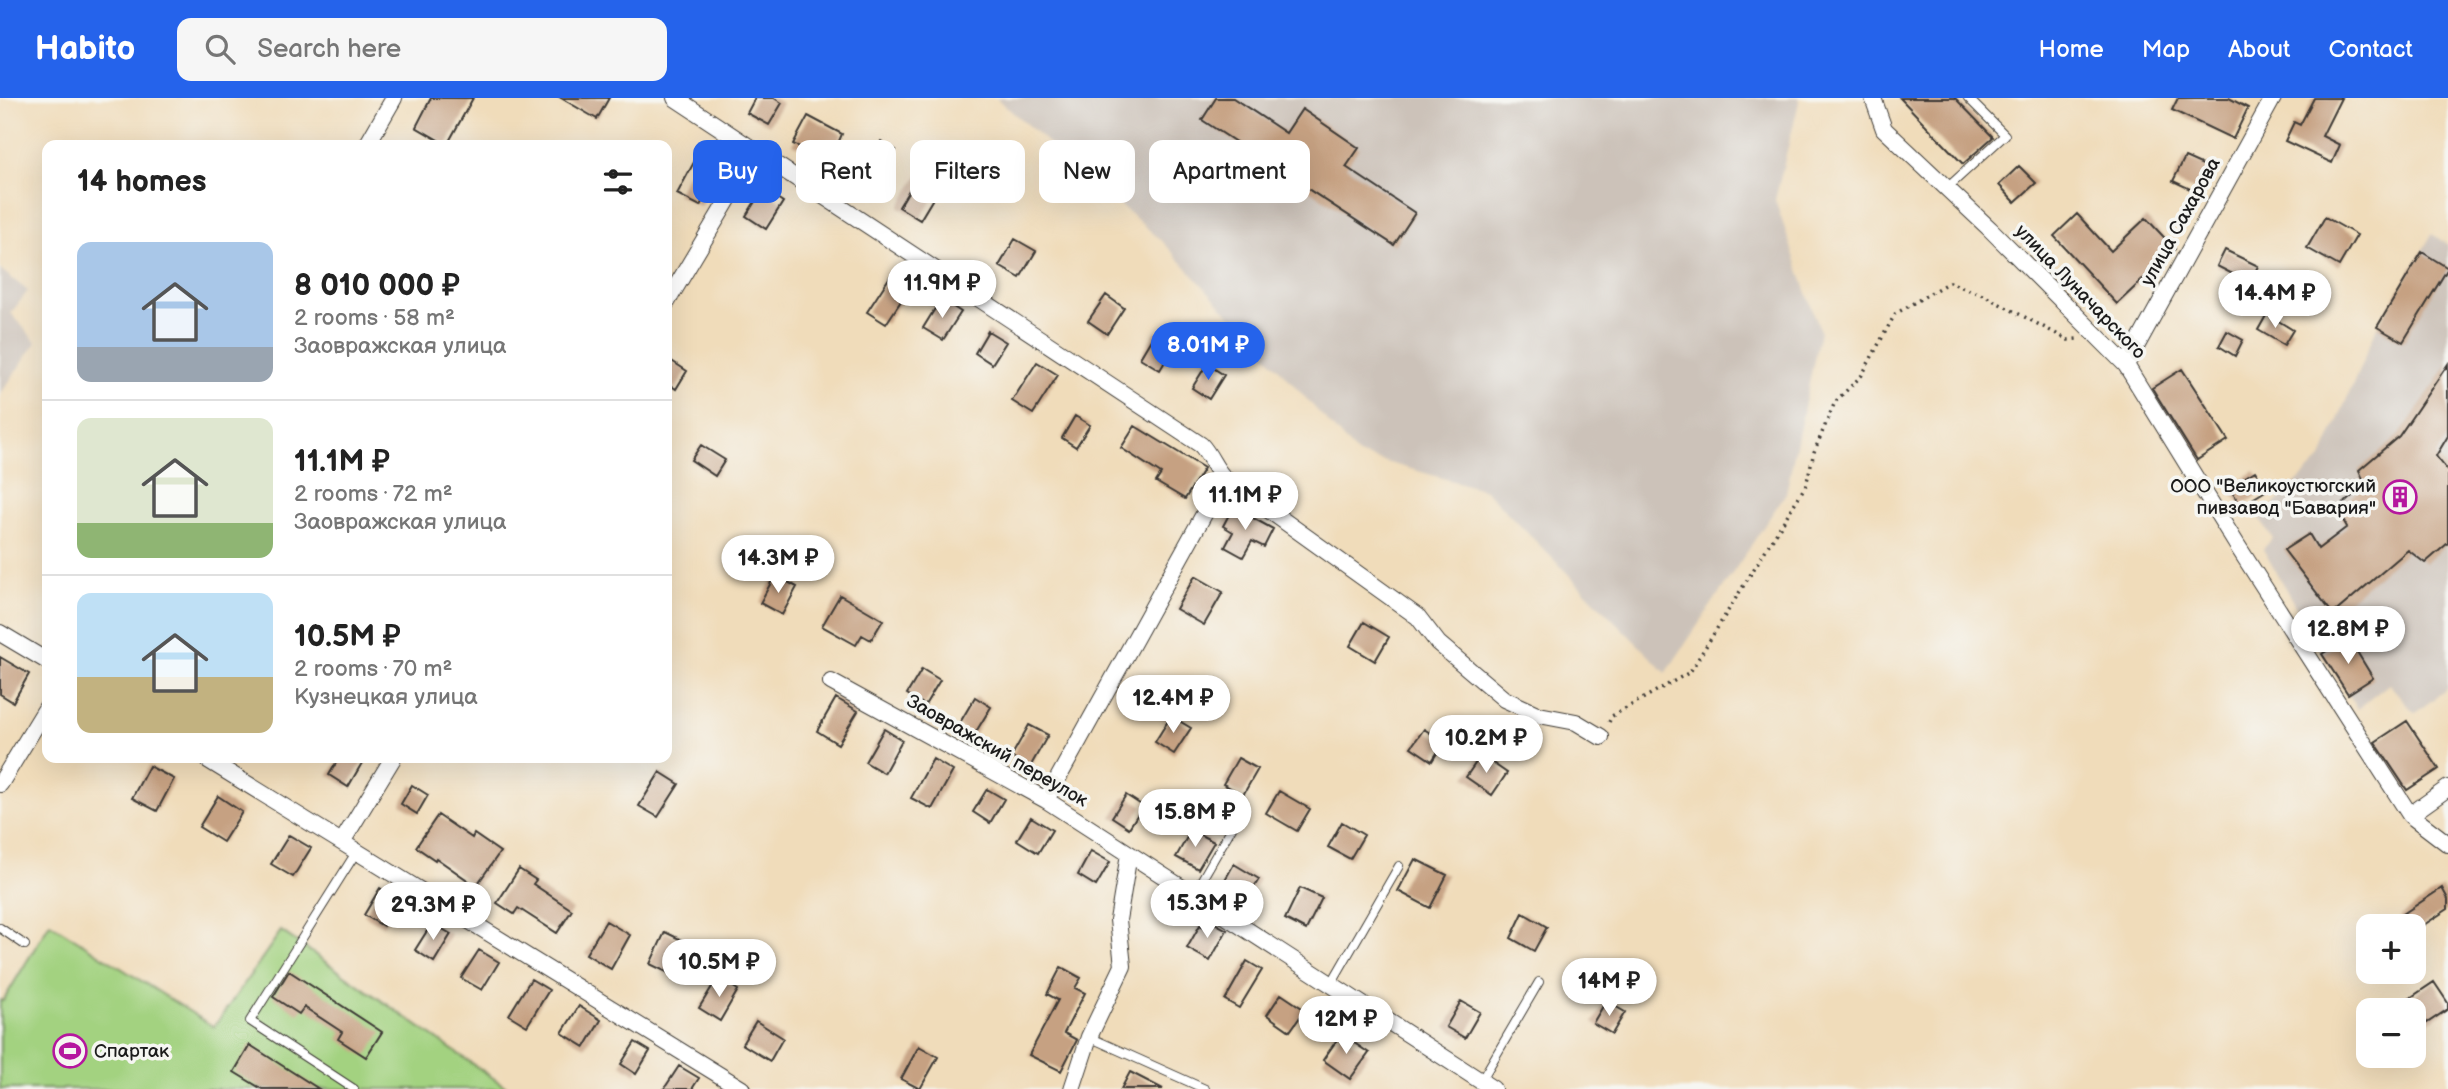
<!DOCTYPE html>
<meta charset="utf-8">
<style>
body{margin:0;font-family:"Balsamiq Sans",sans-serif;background:#f6f6f6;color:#222;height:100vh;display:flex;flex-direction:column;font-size:26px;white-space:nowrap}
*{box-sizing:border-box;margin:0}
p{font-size:23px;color:#767676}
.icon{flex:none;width:38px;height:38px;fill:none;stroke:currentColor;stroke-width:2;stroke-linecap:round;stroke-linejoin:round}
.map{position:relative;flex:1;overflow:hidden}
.panel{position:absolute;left:42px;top:42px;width:630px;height:623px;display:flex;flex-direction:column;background:#fff;border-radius:14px;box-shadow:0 7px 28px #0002}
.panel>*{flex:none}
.hud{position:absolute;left:693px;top:42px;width:665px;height:63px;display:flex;gap:14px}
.controls{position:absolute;left:2356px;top:816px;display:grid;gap:14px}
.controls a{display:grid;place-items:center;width:70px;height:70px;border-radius:14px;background:#fff;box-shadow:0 7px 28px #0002;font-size:35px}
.price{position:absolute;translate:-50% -60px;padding:0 16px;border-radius:24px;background:#fff;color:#222;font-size:23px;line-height:46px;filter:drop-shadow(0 2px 4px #0008)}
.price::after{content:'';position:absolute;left:50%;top:42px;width:21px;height:16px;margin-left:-10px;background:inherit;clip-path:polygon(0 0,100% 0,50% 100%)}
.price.on{background:#2563eb;color:#fff}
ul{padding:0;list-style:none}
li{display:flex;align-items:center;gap:21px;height:175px;padding:0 35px}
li+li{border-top:2px solid #e0e0e0}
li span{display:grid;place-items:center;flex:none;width:196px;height:140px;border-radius:14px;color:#555}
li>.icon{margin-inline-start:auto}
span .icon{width:84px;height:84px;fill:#fffc;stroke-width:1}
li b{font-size:30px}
h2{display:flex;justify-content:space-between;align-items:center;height:84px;padding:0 35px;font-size:30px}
.tag{padding:0 24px;border-radius:14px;background:#fff;box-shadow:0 7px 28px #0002;font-size:24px;line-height:63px}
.tag.on{background:#2563eb;color:#fff}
header{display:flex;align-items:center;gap:42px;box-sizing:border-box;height:98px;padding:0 35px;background:#2563eb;color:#fff}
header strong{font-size:33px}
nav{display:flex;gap:38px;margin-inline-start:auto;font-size:24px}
.search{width:490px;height:63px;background:#f6f6f6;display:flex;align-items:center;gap:18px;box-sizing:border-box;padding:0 24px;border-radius:14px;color:#767676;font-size:26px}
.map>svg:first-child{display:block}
.industrial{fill:#ccc2b9}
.green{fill:#a3d280;stroke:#60774e;stroke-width:2}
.building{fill:#c6a182}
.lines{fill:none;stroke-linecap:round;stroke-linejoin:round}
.service-casing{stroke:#3c3934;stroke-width:10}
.minor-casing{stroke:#3c3934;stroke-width:18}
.path{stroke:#3c3934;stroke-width:3.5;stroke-dasharray:2 5;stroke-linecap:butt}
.service{stroke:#fff;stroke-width:8}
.minor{stroke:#fff;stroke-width:16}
.labels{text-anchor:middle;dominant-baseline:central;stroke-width:7;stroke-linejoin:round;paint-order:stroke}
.street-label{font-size:19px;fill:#1c1c1c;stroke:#f6f6f2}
.poi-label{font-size:19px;fill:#1c1c1c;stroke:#f6f6f2;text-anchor:end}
</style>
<header>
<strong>Habito</strong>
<div class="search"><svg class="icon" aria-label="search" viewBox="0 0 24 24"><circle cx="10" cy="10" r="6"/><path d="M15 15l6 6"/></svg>Search here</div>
<nav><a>Home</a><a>Map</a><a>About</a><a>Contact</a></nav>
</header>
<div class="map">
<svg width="2448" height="991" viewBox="0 0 2448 991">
<rect width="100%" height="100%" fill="#f6f6f2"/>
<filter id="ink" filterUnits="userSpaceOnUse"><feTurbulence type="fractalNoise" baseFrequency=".0143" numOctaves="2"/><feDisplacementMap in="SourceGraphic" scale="14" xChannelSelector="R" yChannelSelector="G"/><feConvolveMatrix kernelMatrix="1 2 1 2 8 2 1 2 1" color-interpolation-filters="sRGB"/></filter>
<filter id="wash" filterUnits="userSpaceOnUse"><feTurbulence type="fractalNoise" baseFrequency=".00686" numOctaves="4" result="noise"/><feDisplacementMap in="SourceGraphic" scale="28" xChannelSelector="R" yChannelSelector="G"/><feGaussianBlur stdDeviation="1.57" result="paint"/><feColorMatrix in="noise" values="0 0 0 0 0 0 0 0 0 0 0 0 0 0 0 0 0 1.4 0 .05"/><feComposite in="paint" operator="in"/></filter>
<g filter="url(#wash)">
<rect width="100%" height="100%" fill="#f0dcba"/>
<path class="industrial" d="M 996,0 L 1800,0 L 1775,102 L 1820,233 L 1786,395 L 1666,575 L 1485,392 L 1357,356 L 1163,144 Z
M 2432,136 L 2448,147 L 2448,590 L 2415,615 L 2389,586 L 2357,611 L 2322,556 L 2263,451 L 2273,440 L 2259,421 L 2322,360 L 2377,229 Z
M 0,171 L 28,193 L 11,215 L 36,244 L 0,297 Z"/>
<path class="green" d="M 50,825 L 214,929 L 281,833 L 509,991 L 0,991 L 0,902 L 3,903 Z"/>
<g id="blocks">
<path class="building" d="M 431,0 L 473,0 L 447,47 L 416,29 Z
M 561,0 L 609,0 L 597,21 Z
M 755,0 L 774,0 L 782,5 L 769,27 L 747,15 Z
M 1216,0 L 1233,0 L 1286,35 L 1302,11 L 1359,50 L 1346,69 L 1415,115 L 1394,147 L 1202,22 Z
M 1900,0 L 1955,0 L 1993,39 L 1963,66 Z
M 2178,0 L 2229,0 L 2248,10 L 2233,41 L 2172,12 Z
M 2314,0 L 2341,0 L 2322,38 L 2340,47 L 2332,65 L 2285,43 L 2294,24 L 2300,27 Z
M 808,18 L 842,36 L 839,43 L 870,61 L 881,43 L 896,52 L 873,90 L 828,62 L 793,46 Z
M 701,51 L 724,63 L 700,108 L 677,96 Z
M 929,59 L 950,72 L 920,122 L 899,109 Z
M 2185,59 L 2214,72 L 2203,97 L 2173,83 Z
M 2019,68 L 2036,85 L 2015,104 L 1999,87 Z
M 763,91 L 783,104 L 766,131 L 746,118 Z
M 2077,116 L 2111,153 L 2146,120 L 2175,151 L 2117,206 L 2054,138 Z
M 2325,119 L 2357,137 L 2339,168 L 2307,150 Z
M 1015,141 L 1036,153 L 1020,180 L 999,168 Z
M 2225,152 L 2258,168 L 2250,185 L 2217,168 Z
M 2422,154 L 2448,170 L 2403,244 L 2377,229 Z
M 893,174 L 912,186 L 886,226 L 867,214 Z
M 1106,197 L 1124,210 L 1107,236 L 1088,223 Z
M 941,201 L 961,214 L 943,242 L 923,230 Z
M 2267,216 L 2293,232 L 2284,247 L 2258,232 Z
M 988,233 L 1006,244 L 992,266 L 975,255 Z
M 1156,233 L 1176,245 L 1160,272 L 1140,260 Z
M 2227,233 L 2243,242 L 2235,258 L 2219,248 Z
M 667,260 L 687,273 L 676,291 L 667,285 Z
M 1037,264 L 1058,277 L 1033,316 L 1012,303 Z
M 1207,266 L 1224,277 L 1209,301 L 1192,290 Z
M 2448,266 L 2448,338 L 2436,358 L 2448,373 L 2448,445 L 2425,465 L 2408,452 L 2333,516 L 2284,452 L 2309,436 L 2318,451 L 2347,429 L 2337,412 L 2365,386 L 2359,372 L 2399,338 Z
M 2182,271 L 2228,342 L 2197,362 L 2152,290 Z
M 1075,318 L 1090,327 L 1076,349 L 1062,340 Z
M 1135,328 L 1204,370 L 1185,401 L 1156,384 L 1161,376 L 1121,350 Z
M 701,347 L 725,362 L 715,378 L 691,362 Z
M 2255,373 L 2267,392 L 2241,408 L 2229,389 Z
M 1233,409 L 1273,431 L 1264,449 L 1252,443 L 1243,459 L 1225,449 L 1233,434 L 1223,428 Z
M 775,477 L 797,489 L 782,517 L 760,505 Z
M 1195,478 L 1223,494 L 1204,527 L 1176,511 Z
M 840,497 L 883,522 L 871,542 L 862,537 L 856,547 L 822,528 Z
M 1364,524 L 1389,539 L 1375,563 L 1350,548 Z
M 2348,539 L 2373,580 L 2348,596 L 2322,556 Z
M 0,559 L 29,576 L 13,604 L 0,596 Z
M 922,571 L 940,582 L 925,607 L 907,596 Z
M 975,599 L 991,609 L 974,637 L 958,628 Z
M 836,600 L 858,613 L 838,646 L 817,633 Z
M 1171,618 L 1191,630 L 1174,656 L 1155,644 Z
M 2407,623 L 2439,671 L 2407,692 L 2375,644 Z
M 1029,627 L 1048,637 L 1030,669 L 1011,659 Z
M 884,631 L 902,642 L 884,675 L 865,664 Z
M 1424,631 L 1444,644 L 1432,663 L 1411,649 Z
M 1481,657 L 1507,675 L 1492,697 L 1466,679 Z
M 339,660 L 352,660 L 362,665 L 348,689 L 329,677 Z
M 1238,660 L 1258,671 L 1243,697 L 1223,686 Z
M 933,661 L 953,673 L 932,711 L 911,700 Z
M 149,668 L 174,681 L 157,713 L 132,700 Z
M 660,674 L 679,686 L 658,719 L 639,708 Z
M 412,687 L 428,697 L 417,716 L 401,706 Z
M 987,691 L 1004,701 L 990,725 L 973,714 Z
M 1279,693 L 1310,711 L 1297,733 L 1266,715 Z
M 1126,697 L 1143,708 L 1129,730 L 1112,719 Z
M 218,698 L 242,714 L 223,744 L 199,729 Z
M 438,717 L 472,740 L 474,736 L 500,754 L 476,788 L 436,760 L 435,762 L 416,749 Z
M 1031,719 L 1052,732 L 1038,755 L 1017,742 Z
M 1342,724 L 1364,737 L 1350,761 L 1328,749 Z
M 1191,732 L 1214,744 L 1198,771 L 1176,759 Z
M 289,737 L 311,750 L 293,779 L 271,766 Z
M 1091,753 L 1110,764 L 1096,788 L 1078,777 Z
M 1415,761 L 1447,777 L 1430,810 L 1398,793 Z
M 1234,766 L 1259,781 L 1247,801 L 1222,787 Z
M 519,771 L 536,782 L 533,786 L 572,812 L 557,835 L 518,810 L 514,816 L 497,805 Z
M 380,790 L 399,801 L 383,828 L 364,817 Z
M 1300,790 L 1322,800 L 1306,832 L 1285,821 Z
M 2442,790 L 2448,801 L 2448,811 L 2422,828 L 2406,828 L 2400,818 Z
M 1523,815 L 1547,829 L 1534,853 L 1511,840 Z
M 606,823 L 630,837 L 611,871 L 586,856 Z
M 1211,823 L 1227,832 L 1210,863 L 1187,850 L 1200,827 L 1207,830 Z
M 432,825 L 451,836 L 434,864 L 415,852 Z
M 665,834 L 692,847 L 677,879 L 650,866 Z
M 479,852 L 499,864 L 482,892 L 461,880 Z
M 1247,863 L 1262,872 L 1239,910 L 1225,902 Z
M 1061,869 L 1081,880 L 1075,890 L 1085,895 L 1064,935 L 1077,942 L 1061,973 L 1029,957 L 1058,902 L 1047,896 Z
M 289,873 L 382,934 L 366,959 L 338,941 L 342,934 L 304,909 L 299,916 L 273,899 Z
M 718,879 L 738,892 L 720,923 L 699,910 Z
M 531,881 L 549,892 L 527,928 L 509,917 Z
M 2434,884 L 2448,905 L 2448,911 L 2427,925 L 2410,900 Z
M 1281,896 L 1305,912 L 1290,933 L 1267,917 Z
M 1461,903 L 1480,914 L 1465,940 L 1446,929 Z
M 1606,903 L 1625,914 L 1612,936 L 1593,925 Z
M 579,908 L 601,922 L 585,949 L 562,935 Z
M 756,923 L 783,940 L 770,963 L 742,946 Z
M 1341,936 L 1369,955 L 1350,981 L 1323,962 Z
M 635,944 L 650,953 L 636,976 L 621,966 Z
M 250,947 L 319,991 L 262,991 L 234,974 Z
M 919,948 L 938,959 L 920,991 L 901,981 Z
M 679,968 L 699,980 L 692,991 L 664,991 Z
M 1130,974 L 1163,991 L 1121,991 Z"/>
</g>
</g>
<g filter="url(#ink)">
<use href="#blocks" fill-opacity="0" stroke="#3c3934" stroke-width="2"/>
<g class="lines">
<defs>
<path id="service" d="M 1947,90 L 2005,37 L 1968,0
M 1193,797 L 1242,712
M 0,830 L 25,847
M 1331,886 L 1399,768
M 1089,939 L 1205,991
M 1481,983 L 1539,884
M 354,991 L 250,923 L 357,753"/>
<path id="minor" d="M 675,0 L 1201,347 C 1211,358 1214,370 1224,380 L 1418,519 L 1438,545 L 1504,601 L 1539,617 L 1576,624 L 1601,639
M 1873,0 L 1884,31 L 1990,131 L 2126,267 L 2237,447 L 2410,717 L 2448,746
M 367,47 L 394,0
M 667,204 L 757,53
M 2126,267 L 2273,0
M 0,535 L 47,563
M 831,584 L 1046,702 L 1493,991
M 205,660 L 742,991
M 0,686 L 47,609
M 1046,702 L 1224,380
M 2410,717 L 2448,690
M 342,744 L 393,660
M 1072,991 L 1089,939 L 1123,868 L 1118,822 L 1129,756"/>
</defs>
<use href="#service" class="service-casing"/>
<use href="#minor" class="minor-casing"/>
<path class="path" d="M 1609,624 L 1612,618 L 1690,574 L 1806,387 L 1814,354 L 1835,304 L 1862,277 L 1895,216 L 1949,184 L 1985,198 L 2068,242 L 2077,241"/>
<use href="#service" class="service"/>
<use href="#minor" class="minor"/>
</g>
</g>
<defs>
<symbol id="building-ring" viewBox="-11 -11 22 22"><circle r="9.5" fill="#f6f6f2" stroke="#b5179e" stroke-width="1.5"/><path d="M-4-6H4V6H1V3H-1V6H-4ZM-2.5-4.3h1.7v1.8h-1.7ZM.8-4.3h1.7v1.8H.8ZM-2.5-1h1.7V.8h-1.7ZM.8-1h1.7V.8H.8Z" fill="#b5179e"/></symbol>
<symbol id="stadium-ring" viewBox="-11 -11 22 22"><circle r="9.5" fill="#f6f6f2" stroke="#b5179e" stroke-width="1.5"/><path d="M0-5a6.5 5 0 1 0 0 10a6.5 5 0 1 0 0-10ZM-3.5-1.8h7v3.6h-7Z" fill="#b5179e"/></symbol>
</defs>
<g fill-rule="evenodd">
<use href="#building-ring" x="2381" y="380" width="38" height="38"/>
<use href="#stadium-ring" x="51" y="934" width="38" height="38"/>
</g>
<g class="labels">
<g class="street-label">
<text transform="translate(2181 124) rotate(-61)">улица Сахарова</text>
<text transform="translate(2080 194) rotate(46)">улица Луначарского</text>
<text transform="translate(997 653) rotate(30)">Заовражский переулок</text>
</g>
<g class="poi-label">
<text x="2376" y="388">ООО "Великоустюгский<tspan x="2376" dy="22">пивзавод "Бавария"</tspan></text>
<text x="94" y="953" text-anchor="start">Спартак</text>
</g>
</g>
</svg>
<div class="controls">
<a>+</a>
<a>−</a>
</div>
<b class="price" style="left:942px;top:222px">11.9M ₽</b>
<b class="price" style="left:2275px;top:232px">14.4M ₽</b>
<b class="price on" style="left:1208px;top:284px">8.01M ₽</b>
<b class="price" style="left:1245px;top:434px">11.1M ₽</b>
<b class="price" style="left:778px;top:497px">14.3M ₽</b>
<b class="price" style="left:2348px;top:568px">12.8M ₽</b>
<b class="price" style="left:1173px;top:637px">12.4M ₽</b>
<b class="price" style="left:1486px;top:677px">10.2M ₽</b>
<b class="price" style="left:1195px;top:751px">15.8M ₽</b>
<b class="price" style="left:1207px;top:842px">15.3M ₽</b>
<b class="price" style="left:433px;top:844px">29.3M ₽</b>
<b class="price" style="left:719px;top:901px">10.5M ₽</b>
<b class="price" style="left:1609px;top:920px">14M ₽</b>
<b class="price" style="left:1346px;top:958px">12M ₽</b>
<div class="hud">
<a class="tag on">Buy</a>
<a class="tag">Rent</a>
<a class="tag">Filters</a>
<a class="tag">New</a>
<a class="tag">Apartment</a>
</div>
<section class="panel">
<h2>14 homes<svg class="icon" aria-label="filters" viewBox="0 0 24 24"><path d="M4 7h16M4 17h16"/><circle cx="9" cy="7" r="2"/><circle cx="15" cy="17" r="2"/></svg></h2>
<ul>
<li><span style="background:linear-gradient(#a9c7e8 75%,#9aa5b1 0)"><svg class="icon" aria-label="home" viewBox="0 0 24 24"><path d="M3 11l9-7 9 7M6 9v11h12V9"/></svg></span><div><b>8 010 000 ₽</b><p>2 rooms · 58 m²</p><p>Заовражская улица</p></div></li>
<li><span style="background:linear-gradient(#dfe7d0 75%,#8fb573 0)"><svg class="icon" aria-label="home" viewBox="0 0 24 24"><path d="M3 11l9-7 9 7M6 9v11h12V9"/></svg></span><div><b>11.1M ₽</b><p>2 rooms · 72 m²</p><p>Заовражская улица</p></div></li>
<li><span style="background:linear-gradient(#bfe0f5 60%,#c2b280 0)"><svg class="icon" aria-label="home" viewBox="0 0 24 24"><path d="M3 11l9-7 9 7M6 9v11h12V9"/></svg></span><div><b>10.5M ₽</b><p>2 rooms · 70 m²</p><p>Кузнецкая улица</p></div></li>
</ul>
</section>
</div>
